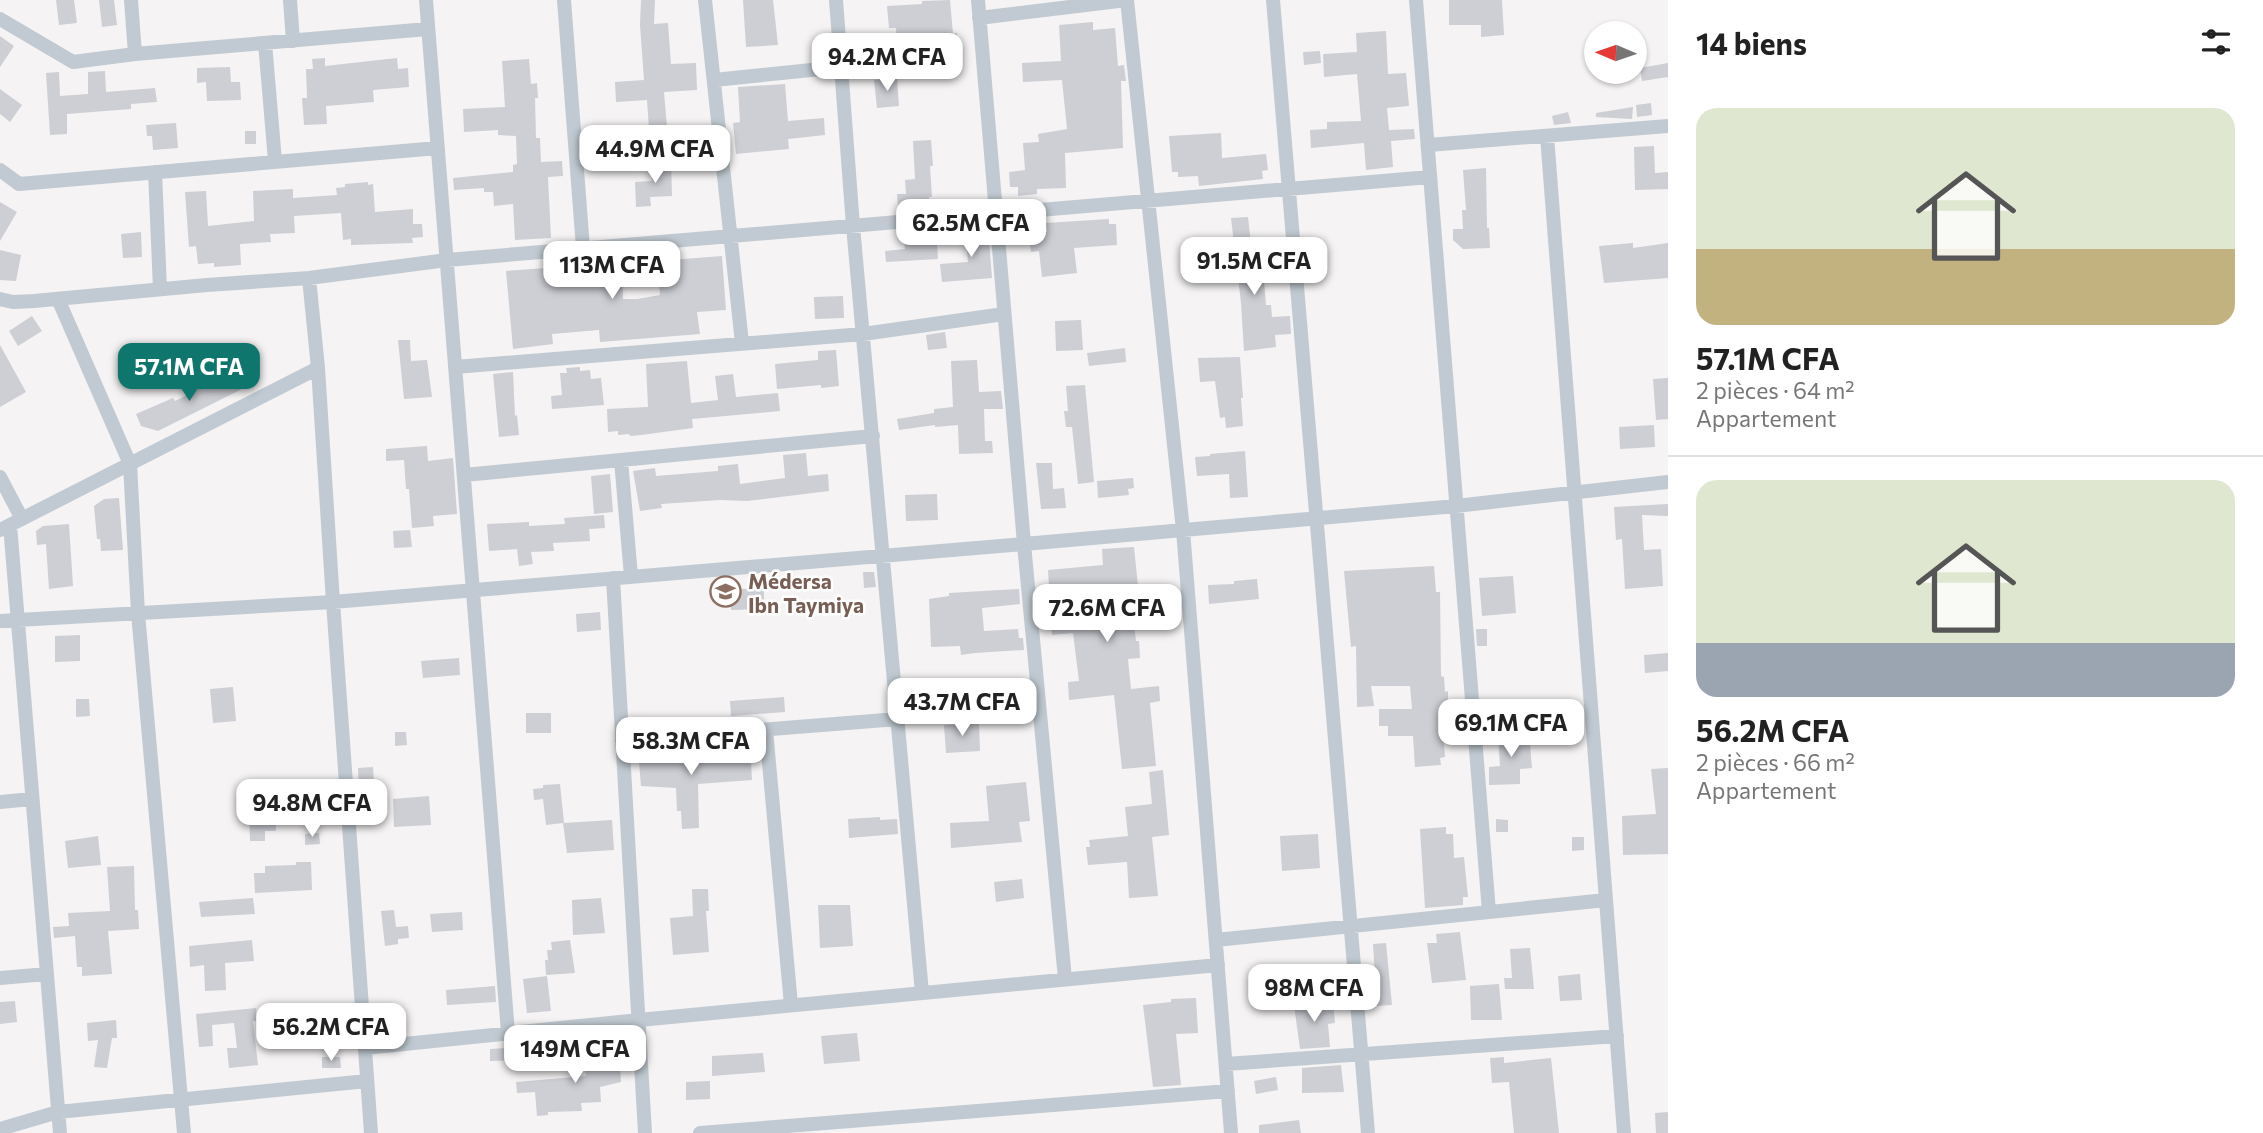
<!DOCTYPE html>
<html lang="fr">
<meta charset="utf-8">
<style>
body{margin:0;font-family:Commissioner,sans-serif;background:#f2f2f2;color:#222;height:100vh;display:flex;flex-direction:column;font-size:26px;white-space:nowrap}
*{box-sizing:border-box;margin:0}
p{font-size:23px;color:#767676}
.icon{flex:none;width:38px;height:38px;fill:none;stroke:currentColor;stroke-width:2;stroke-linecap:round;stroke-linejoin:round}
.map{position:relative;flex:1;overflow:hidden}
.panel{display:flex;flex-direction:column;background:#fff;width:595px}
.panel>*{flex:none}
.needle{width:46px;rotate:272deg}
.buttons{position:absolute;left:1584px;top:21px;display:grid;gap:14px}
.buttons a{display:grid;place-items:center;width:63px;height:63px;border-radius:50%;background:#fff;box-shadow:0 2px 5px #0004;font-size:35px}
.price{position:absolute;translate:-50% -60px;padding:0 16px;border-radius:14px;background:#fff;color:#222;font-size:23px;line-height:46px;filter:drop-shadow(0 2px 4px #0008)}
.price::after{content:'';position:absolute;left:50%;top:42px;width:21px;height:16px;margin-left:-10px;background:inherit;clip-path:polygon(0 0,100% 0,50% 100%)}
.price.on{background:#0f766e;color:#fff}
ul{padding:0;list-style:none}
li{display:grid;align-content:center;gap:14px;height:371px;padding:0 28px}
li+li{border-top:2px solid #e0e0e0}
li span{display:grid;place-items:center;height:217px;border-radius:21px;color:#555}
li>.icon{margin-inline-start:auto}
span .icon{width:126px;height:126px;fill:#fffc;stroke-width:1}
li b{font-size:30px}
h2{display:flex;justify-content:space-between;align-items:center;height:84px;padding:0 28px;font-size:30px}
main{display:flex;flex:1;min-height:0}
.map>svg:first-child{display:block}
.building{fill:#cdcfd5}
.lines{fill:none;stroke-linecap:round;stroke-linejoin:round}
.minor{stroke:#c1cad2;stroke-width:14}
.labels{text-anchor:middle;dominant-baseline:central;stroke-width:5;stroke-linejoin:round;paint-order:stroke}
.education-label{font-size:21px;font-weight:bold;fill:#785e54;stroke:#fff;text-anchor:start}
</style>
<main>
<div class="map">
<svg width="1668" height="1133" viewBox="0 0 1668 1133">
<rect width="100%" height="100%" fill="#f5f3f3"/>
<path class="building" d="M 56,0 L 74,0 L 77,23 L 59,25 Z
M 99,0 L 114,0 L 117,25 L 102,27 Z
M 641,0 L 655,0 L 654,24 L 668,23 L 671,64 L 696,63 L 697,90 L 664,92 L 667,127 L 649,129 L 647,100 L 616,102 L 615,82 L 644,80 L 640,25 Z
M 743,0 L 773,0 L 778,45 L 746,47 Z
M 950,0 L 953,34 L 957,33 L 959,58 L 943,59 L 944,76 L 929,78 L 928,71 L 898,74 L 896,28 L 889,28 L 887,6 L 922,4 L 922,1 Z
M 1449,0 L 1502,0 L 1504,35 L 1481,37 L 1481,25 L 1449,25 Z
M 1093,22 L 1093,30 L 1115,28 L 1118,66 L 1124,65 L 1126,81 L 1121,81 L 1123,148 L 1065,153 L 1066,188 L 1037,189 L 1037,194 L 1018,196 L 1018,187 L 1010,187 L 1009,172 L 1025,170 L 1023,143 L 1039,142 L 1038,134 L 1067,129 L 1062,80 L 1023,82 L 1022,63 L 1061,61 L 1059,25 Z
M 1386,31 L 1388,74 L 1406,73 L 1409,106 L 1387,108 L 1389,130 L 1414,129 L 1415,139 L 1391,141 L 1393,167 L 1366,170 L 1364,143 L 1311,148 L 1310,130 L 1327,129 L 1327,122 L 1361,121 L 1357,74 L 1324,77 L 1323,54 L 1357,52 L 1356,33 Z
M 0,36 L 14,46 L 0,67 Z
M 1320,51 L 1321,63 L 1304,65 L 1303,52 Z
M 325,58 L 325,66 L 397,58 L 398,69 L 408,68 L 409,87 L 373,90 L 374,102 L 326,106 L 327,124 L 304,125 L 302,98 L 307,98 L 306,69 L 313,69 L 312,59 Z
M 529,59 L 531,84 L 537,83 L 538,98 L 535,98 L 536,138 L 540,138 L 541,162 L 562,161 L 563,176 L 548,177 L 548,178 L 551,238 L 515,240 L 513,204 L 494,206 L 493,192 L 484,192 L 484,188 L 454,190 L 453,178 L 513,172 L 513,165 L 517,164 L 516,136 L 498,135 L 498,130 L 464,132 L 463,109 L 505,107 L 502,61 Z
M 1668,63 L 1668,77 L 1642,81 L 1640,68 Z
M 230,67 L 231,82 L 240,82 L 241,100 L 207,101 L 206,82 L 197,83 L 197,68 Z
M 105,71 L 106,92 L 155,88 L 157,102 L 131,104 L 131,109 L 67,114 L 67,134 L 50,135 L 46,73 L 59,72 L 60,96 L 88,94 L 88,72 Z
M 897,78 L 899,106 L 877,108 L 874,80 Z
M 785,84 L 788,121 L 824,118 L 825,135 L 788,139 L 789,149 L 736,154 L 733,123 L 740,122 L 738,87 Z
M 0,89 L 22,105 L 10,122 L 0,114 Z
M 1651,103 L 1652,115 L 1637,117 L 1636,105 Z
M 1633,107 L 1632,119 L 1596,117 L 1596,113 Z
M 1568,112 L 1571,123 L 1554,125 L 1552,116 Z
M 176,123 L 178,148 L 153,150 L 152,136 L 147,136 L 146,125 Z
M 645,129 L 648,152 L 603,158 L 603,132 Z
M 245,131 L 256,131 L 256,144 L 245,144 Z
M 1221,133 L 1222,158 L 1266,154 L 1268,170 L 1262,171 L 1263,179 L 1199,186 L 1198,176 L 1178,177 L 1178,172 L 1172,172 L 1169,136 Z
M 931,140 L 933,166 L 930,166 L 932,197 L 929,197 L 930,205 L 898,207 L 897,194 L 906,194 L 905,180 L 915,179 L 913,141 Z
M 1654,146 L 1655,173 L 1668,172 L 1668,189 L 1635,190 L 1634,147 Z
M 651,162 L 671,162 L 672,196 L 650,197 L 651,206 L 636,207 L 635,182 L 652,181 Z
M 1486,168 L 1487,228 L 1489,228 L 1490,248 L 1463,249 L 1453,240 L 1453,229 L 1463,229 L 1462,210 L 1466,210 L 1463,170 Z
M 368,182 L 368,185 L 373,184 L 375,212 L 413,209 L 413,224 L 422,224 L 423,237 L 412,238 L 413,243 L 351,245 L 351,239 L 343,240 L 341,213 L 294,216 L 295,233 L 270,234 L 271,242 L 240,244 L 241,265 L 214,267 L 214,263 L 198,264 L 196,246 L 189,247 L 185,192 L 206,191 L 208,226 L 254,221 L 253,191 L 293,189 L 293,198 L 337,195 L 336,188 L 345,187 L 345,184 Z
M 0,202 L 17,212 L 0,241 Z
M 1248,217 L 1252,253 L 1248,254 L 1250,283 L 1264,281 L 1266,305 L 1271,305 L 1272,317 L 1290,316 L 1291,334 L 1275,335 L 1276,347 L 1244,351 L 1241,303 L 1231,218 Z
M 1109,219 L 1109,224 L 1116,224 L 1117,245 L 1074,248 L 1077,273 L 1042,277 L 1039,251 L 1031,252 L 1029,234 L 1047,232 L 1046,223 Z
M 988,227 L 992,278 L 942,282 L 940,264 L 968,262 L 965,229 Z
M 936,228 L 938,259 L 886,262 L 885,251 L 905,249 L 904,240 L 923,238 L 923,229 Z
M 141,232 L 142,257 L 123,258 L 121,234 Z
M 1633,243 L 1633,248 L 1668,243 L 1668,278 L 1604,283 L 1599,246 Z
M 0,250 L 21,255 L 16,281 L 0,280 Z
M 722,256 L 726,310 L 697,312 L 700,334 L 600,342 L 599,330 L 552,334 L 553,344 L 513,349 L 506,271 L 572,266 L 572,264 L 605,261 L 605,267 L 622,267 L 623,299 L 637,299 L 660,295 L 657,261 Z
M 843,296 L 844,318 L 815,319 L 814,297 Z
M 32,316 L 42,331 L 18,346 L 9,331 Z
M 1081,320 L 1083,350 L 1056,351 L 1055,321 Z
M 945,332 L 947,348 L 928,350 L 926,335 Z
M 398,340 L 410,340 L 411,361 L 427,360 L 432,397 L 404,399 Z
M 0,345 L 26,392 L 0,407 Z
M 1125,348 L 1126,362 L 1089,366 L 1087,353 Z
M 836,350 L 839,386 L 821,388 L 821,385 L 777,389 L 775,364 L 818,360 L 818,351 Z
M 1240,357 L 1243,398 L 1241,398 L 1243,426 L 1226,428 L 1225,417 L 1220,418 L 1215,381 L 1200,382 L 1198,358 Z
M 977,360 L 979,392 L 1001,391 L 1003,409 L 984,409 L 985,441 L 992,441 L 993,453 L 959,454 L 958,425 L 935,427 L 935,425 L 899,430 L 897,419 L 934,413 L 934,409 L 953,407 L 951,361 Z
M 687,361 L 691,403 L 718,400 L 715,376 L 733,374 L 736,397 L 778,393 L 780,411 L 692,419 L 693,428 L 641,435 L 630,436 L 629,434 L 618,435 L 618,431 L 608,432 L 607,409 L 648,407 L 646,364 Z
M 580,367 L 580,371 L 590,370 L 591,379 L 601,378 L 604,405 L 552,409 L 551,396 L 562,395 L 560,373 L 567,373 L 566,368 Z
M 234,371 L 242,389 L 158,431 L 141,426 L 136,414 L 173,398 L 175,401 Z
M 513,372 L 515,416 L 517,415 L 519,435 L 499,437 L 493,374 Z
M 1668,378 L 1668,419 L 1656,420 L 1653,379 Z
M 1085,385 L 1094,482 L 1078,484 L 1072,427 L 1066,427 L 1064,411 L 1068,411 L 1066,386 Z
M 1654,425 L 1655,447 L 1620,449 L 1619,427 Z
M 427,446 L 428,461 L 453,458 L 457,514 L 433,516 L 434,526 L 412,528 L 409,489 L 406,489 L 404,460 L 386,461 L 386,449 Z
M 1245,451 L 1248,497 L 1230,498 L 1229,474 L 1197,476 L 1195,457 L 1210,456 L 1210,454 Z
M 806,453 L 808,476 L 828,474 L 829,491 L 747,501 L 720,500 L 661,504 L 662,508 L 640,511 L 633,471 L 655,468 L 656,476 L 718,471 L 718,466 L 738,464 L 740,484 L 785,478 L 783,455 Z
M 1036,463 L 1052,463 L 1053,489 L 1064,488 L 1066,508 L 1041,509 Z
M 610,474 L 613,512 L 594,514 L 591,476 Z
M 1133,478 L 1134,488 L 1128,489 L 1129,495 L 1098,498 L 1097,481 Z
M 937,494 L 938,520 L 906,521 L 905,495 Z
M 119,498 L 123,550 L 101,551 L 100,539 L 97,539 L 94,506 L 104,499 Z
M 1668,504 L 1668,516 L 1642,515 L 1644,550 L 1661,549 L 1663,586 L 1625,589 L 1622,539 L 1616,540 L 1614,507 Z
M 604,515 L 605,528 L 589,529 L 590,541 L 553,543 L 554,551 L 531,552 L 533,564 L 519,566 L 517,549 L 489,551 L 487,524 L 529,522 L 529,526 L 565,524 L 564,518 Z
M 69,524 L 73,586 L 49,589 L 46,544 L 37,545 L 36,531 L 43,526 Z
M 410,530 L 412,547 L 394,548 L 393,531 Z
M 1134,547 L 1140,606 L 1132,606 L 1136,641 L 1139,641 L 1140,658 L 1128,659 L 1131,689 L 1159,686 L 1160,701 L 1150,703 L 1156,766 L 1122,769 L 1114,695 L 1069,700 L 1068,682 L 1079,681 L 1073,633 L 1052,635 L 1048,570 L 1103,565 L 1102,549 Z
M 1434,566 L 1436,592 L 1440,592 L 1441,676 L 1444,677 L 1445,692 L 1448,691 L 1448,730 L 1443,730 L 1445,757 L 1440,758 L 1441,765 L 1415,767 L 1413,736 L 1388,736 L 1388,726 L 1379,726 L 1379,709 L 1412,709 L 1410,686 L 1371,686 L 1374,706 L 1357,707 L 1356,646 L 1351,647 L 1344,571 Z
M 863,572 L 874,572 L 876,587 L 864,588 Z
M 1513,576 L 1516,613 L 1482,616 L 1479,578 Z
M 1257,579 L 1259,599 L 1209,604 L 1208,585 L 1234,584 L 1234,581 Z
M 731,589 L 764,589 L 764,609 L 731,610 Z
M 1019,589 L 1020,604 L 982,608 L 984,631 L 1018,629 L 1019,638 L 1023,638 L 1024,650 L 975,653 L 961,655 L 960,646 L 931,647 L 929,599 L 949,596 L 949,593 Z
M 600,612 L 601,630 L 577,632 L 576,614 Z
M 1476,629 L 1487,629 L 1487,646 L 1477,646 Z
M 80,635 L 80,661 L 55,662 L 55,636 Z
M 1668,653 L 1668,671 L 1645,673 L 1644,655 Z
M 459,658 L 460,675 L 423,678 L 421,661 Z
M 233,687 L 236,721 L 213,723 L 210,689 Z
M 1009,688 L 1010,719 L 982,721 L 980,689 Z
M 784,697 L 785,712 L 731,716 L 730,701 Z
M 76,699 L 89,699 L 90,716 L 76,717 Z
M 1519,709 L 1532,709 L 1532,729 L 1519,730 Z
M 526,713 L 551,713 L 551,733 L 526,733 Z
M 979,723 L 980,751 L 946,753 L 944,725 Z
M 395,732 L 406,732 L 407,745 L 395,746 Z
M 1529,732 L 1532,768 L 1520,769 L 1520,784 L 1489,785 L 1489,767 L 1500,766 L 1498,735 Z
M 650,748 L 650,758 L 742,753 L 743,763 L 751,762 L 752,780 L 698,784 L 699,828 L 682,829 L 681,811 L 677,811 L 676,788 L 641,786 L 638,749 Z
M 373,767 L 374,785 L 359,787 L 358,768 Z
M 1668,768 L 1668,854 L 1623,855 L 1622,816 L 1656,814 L 1651,769 Z
M 1163,770 L 1169,835 L 1152,837 L 1158,896 L 1129,898 L 1127,862 L 1088,865 L 1086,847 L 1090,847 L 1089,840 L 1128,836 L 1125,807 L 1152,804 L 1149,772 Z
M 1026,782 L 1030,821 L 1019,822 L 1022,842 L 951,848 L 950,823 L 989,821 L 986,786 Z
M 560,784 L 564,823 L 612,820 L 614,850 L 567,853 L 563,823 L 546,825 L 543,799 L 534,800 L 533,789 L 543,788 L 543,785 Z
M 429,796 L 431,825 L 394,827 L 393,799 Z
M 249,811 L 275,811 L 276,831 L 265,831 L 265,841 L 250,841 Z
M 880,817 L 880,820 L 897,819 L 898,834 L 849,838 L 848,819 Z
M 1496,819 L 1508,820 L 1508,832 L 1496,832 Z
M 1446,827 L 1446,834 L 1453,834 L 1454,858 L 1464,857 L 1468,897 L 1463,897 L 1463,905 L 1425,908 L 1420,829 Z
M 319,833 L 320,844 L 305,845 L 305,834 Z
M 1318,834 L 1320,868 L 1282,871 L 1280,836 Z
M 98,836 L 101,865 L 68,868 L 65,841 Z
M 1572,837 L 1584,837 L 1584,850 L 1572,851 Z
M 296,862 L 311,862 L 312,890 L 255,893 L 254,873 L 265,873 L 265,866 L 296,865 Z
M 134,866 L 135,910 L 138,910 L 139,929 L 108,931 L 112,974 L 82,976 L 82,967 L 77,967 L 75,936 L 54,938 L 53,927 L 69,926 L 68,913 L 110,911 L 107,867 Z
M 1022,879 L 1024,898 L 996,902 L 994,882 Z
M 692,889 L 708,889 L 709,911 L 706,911 L 709,952 L 673,955 L 670,918 L 693,916 Z
M 253,898 L 255,914 L 201,917 L 199,902 Z
M 601,898 L 605,933 L 573,935 L 572,900 Z
M 818,905 L 850,905 L 853,946 L 820,948 Z
M 394,910 L 396,927 L 408,926 L 409,938 L 398,939 L 398,944 L 385,946 L 381,911 Z
M 462,912 L 463,930 L 432,932 L 430,914 Z
M 1460,932 L 1466,980 L 1432,983 L 1427,943 L 1437,943 L 1436,934 Z
M 252,940 L 254,961 L 225,963 L 226,990 L 205,991 L 204,965 L 190,967 L 189,946 Z
M 570,940 L 575,973 L 546,975 L 545,960 L 548,960 L 547,950 L 552,950 L 551,942 Z
M 1386,943 L 1392,1005 L 1377,1006 L 1373,944 Z
M 1530,948 L 1534,989 L 1505,989 L 1504,978 L 1512,978 L 1510,949 Z
M 1580,974 L 1582,1000 L 1560,1001 L 1558,976 Z
M 547,976 L 551,1011 L 527,1013 L 523,979 Z
M 1499,984 L 1502,1020 L 1471,1020 L 1470,986 Z
M 495,986 L 496,1002 L 447,1005 L 446,990 Z
M 1196,998 L 1198,1033 L 1176,1034 L 1181,1085 L 1153,1087 L 1143,1005 L 1171,1002 L 1171,999 Z
M 15,1001 L 17,1022 L 0,1024 L 0,1002 Z
M 1333,1001 L 1335,1023 L 1328,1024 L 1330,1047 L 1300,1049 L 1294,1005 Z
M 256,1008 L 257,1021 L 253,1021 L 258,1065 L 229,1068 L 227,1048 L 237,1048 L 234,1023 L 212,1025 L 213,1046 L 199,1047 L 196,1014 Z
M 116,1020 L 117,1038 L 112,1038 L 107,1068 L 94,1067 L 98,1040 L 88,1041 L 87,1023 Z
M 857,1033 L 860,1061 L 824,1064 L 821,1036 Z
M 556,1040 L 572,1040 L 572,1059 L 556,1060 Z
M 506,1043 L 519,1043 L 519,1050 L 534,1049 L 535,1060 L 490,1061 L 490,1049 L 506,1048 Z
M 619,1051 L 621,1082 L 600,1087 L 601,1102 L 581,1103 L 582,1111 L 548,1112 L 548,1115 L 537,1116 L 535,1092 L 517,1093 L 516,1082 L 586,1076 L 584,1054 Z
M 763,1053 L 765,1072 L 712,1076 L 712,1056 Z
M 322,1057 L 340,1057 L 341,1068 L 322,1068 Z
M 1504,1057 L 1504,1063 L 1551,1058 L 1559,1133 L 1514,1133 L 1509,1082 L 1492,1083 L 1490,1058 Z
M 1341,1065 L 1344,1092 L 1302,1093 L 1302,1068 Z
M 1276,1077 L 1278,1090 L 1256,1094 L 1254,1081 Z
M 710,1081 L 710,1099 L 686,1100 L 686,1082 Z
M 1668,1112 L 1668,1133 L 1656,1133 L 1655,1113 Z
M 1299,1120 L 1301,1133 L 1259,1133 L 1259,1125 Z"/>
<g class="lines">
<path class="minor" d="M 131,0 L 135,54
M 290,0 L 293,41
M 426,0 L 508,1033
M 564,0 L 583,248
M 705,0 L 742,343
M 836,0 L 853,226 L 922,993
M 1127,0 L 1183,530 L 1231,1133
M 1273,0 L 1368,1133
M 1416,0 L 1489,912
M 979,18 L 1127,0
M 0,19 L 73,62 L 135,54 L 428,29
M 265,43 L 275,161
M 714,80 L 841,67
M 1547,136 L 1624,1133
M 1428,145 L 1668,126
M 0,170 L 19,184 L 438,148
M 155,172 L 160,289
M 309,278 L 318,368 L 333,602 L 371,1133
M 0,299 L 13,302 L 34,301 L 207,285 L 309,278 L 447,260 L 1430,177
M 58,299 L 130,464 L 138,613 L 184,1133
M 455,367 L 863,334 L 1004,314
M 621,460 L 631,576
M 464,475 L 873,436
M 0,477 L 22,519
M 10,525 L 60,1133
M 0,530 L 318,368
M 613,578 L 645,1133
M 0,621 L 333,602 L 1024,544 L 978,0
M 766,730 L 791,1005
M 622,741 L 898,719
M 0,802 L 32,799
M 1216,940 L 1606,900
M 0,978 L 47,974
M 1065,979 L 1024,544 L 1456,506 L 1668,482
M 365,1048 L 639,1020 L 1218,965
M 1226,1064 L 1617,1036
M 0,1129 L 58,1112 L 367,1081
M 700,1133 L 1228,1091"/>
</g>
<defs>
<symbol id="school-ring" viewBox="-11 -11 22 22"><circle r="9.5" fill="#fff" stroke="#8d6e63" stroke-width="1.5"/><path d="M0-5L7-2L0 1L-7-2ZM-4 1L0 2.5L4 1V4Q0 6-4 4Z" fill="#8d6e63"/></symbol>
</defs>
<g fill-rule="evenodd">
<use href="#school-ring" x="708" y="574" width="35" height="35"/>
</g>
<g class="labels">
<g class="education-label">
<text x="748" y="580">Médersa<tspan x="748" dy="24">Ibn Taymiya</tspan></text>
</g>
</g>
</svg>
<div class="buttons">
<a><svg class="needle" viewBox="-14 -14 28 28"><path d="M0-13l5 13h-10z" fill="#e53935"/><path d="M0 13l5-13h-10z" fill="#767676"/></svg></a>
</div>
<b class="price" style="left:887px;top:93px">94.2M CFA</b>
<b class="price" style="left:655px;top:185px">44.9M CFA</b>
<b class="price" style="left:971px;top:259px">62.5M CFA</b>
<b class="price" style="left:1254px;top:297px">91.5M CFA</b>
<b class="price" style="left:612px;top:301px">113M CFA</b>
<b class="price on" style="left:189px;top:403px">57.1M CFA</b>
<b class="price" style="left:1107px;top:644px">72.6M CFA</b>
<b class="price" style="left:962px;top:738px">43.7M CFA</b>
<b class="price" style="left:1511px;top:759px">69.1M CFA</b>
<b class="price" style="left:691px;top:777px">58.3M CFA</b>
<b class="price" style="left:312px;top:839px">94.8M CFA</b>
<b class="price" style="left:1314px;top:1024px">98M CFA</b>
<b class="price" style="left:331px;top:1063px">56.2M CFA</b>
<b class="price" style="left:575px;top:1085px">149M CFA</b>
</div>
<section class="panel">
<h2>14 biens<svg class="icon" aria-label="filters" viewBox="0 0 24 24"><path d="M4 7h16M4 17h16"/><circle cx="9" cy="7" r="2"/><circle cx="15" cy="17" r="2"/></svg></h2>
<ul>
<li><span style="background:linear-gradient(#dfe7d0 65%,#c2b280 0)"><svg class="icon" aria-label="home" viewBox="0 0 24 24"><path d="M3 11l9-7 9 7M6 9v11h12V9"/></svg></span><div><b>57.1M CFA</b><p>2 pièces · 64 m²</p><p>Appartement</p></div></li>
<li><span style="background:linear-gradient(#dfe7d0 75%,#9aa5b1 0)"><svg class="icon" aria-label="home" viewBox="0 0 24 24"><path d="M3 11l9-7 9 7M6 9v11h12V9"/></svg></span><div><b>56.2M CFA</b><p>2 pièces · 66 m²</p><p>Appartement</p></div></li>
</ul>
</section>
</main>
